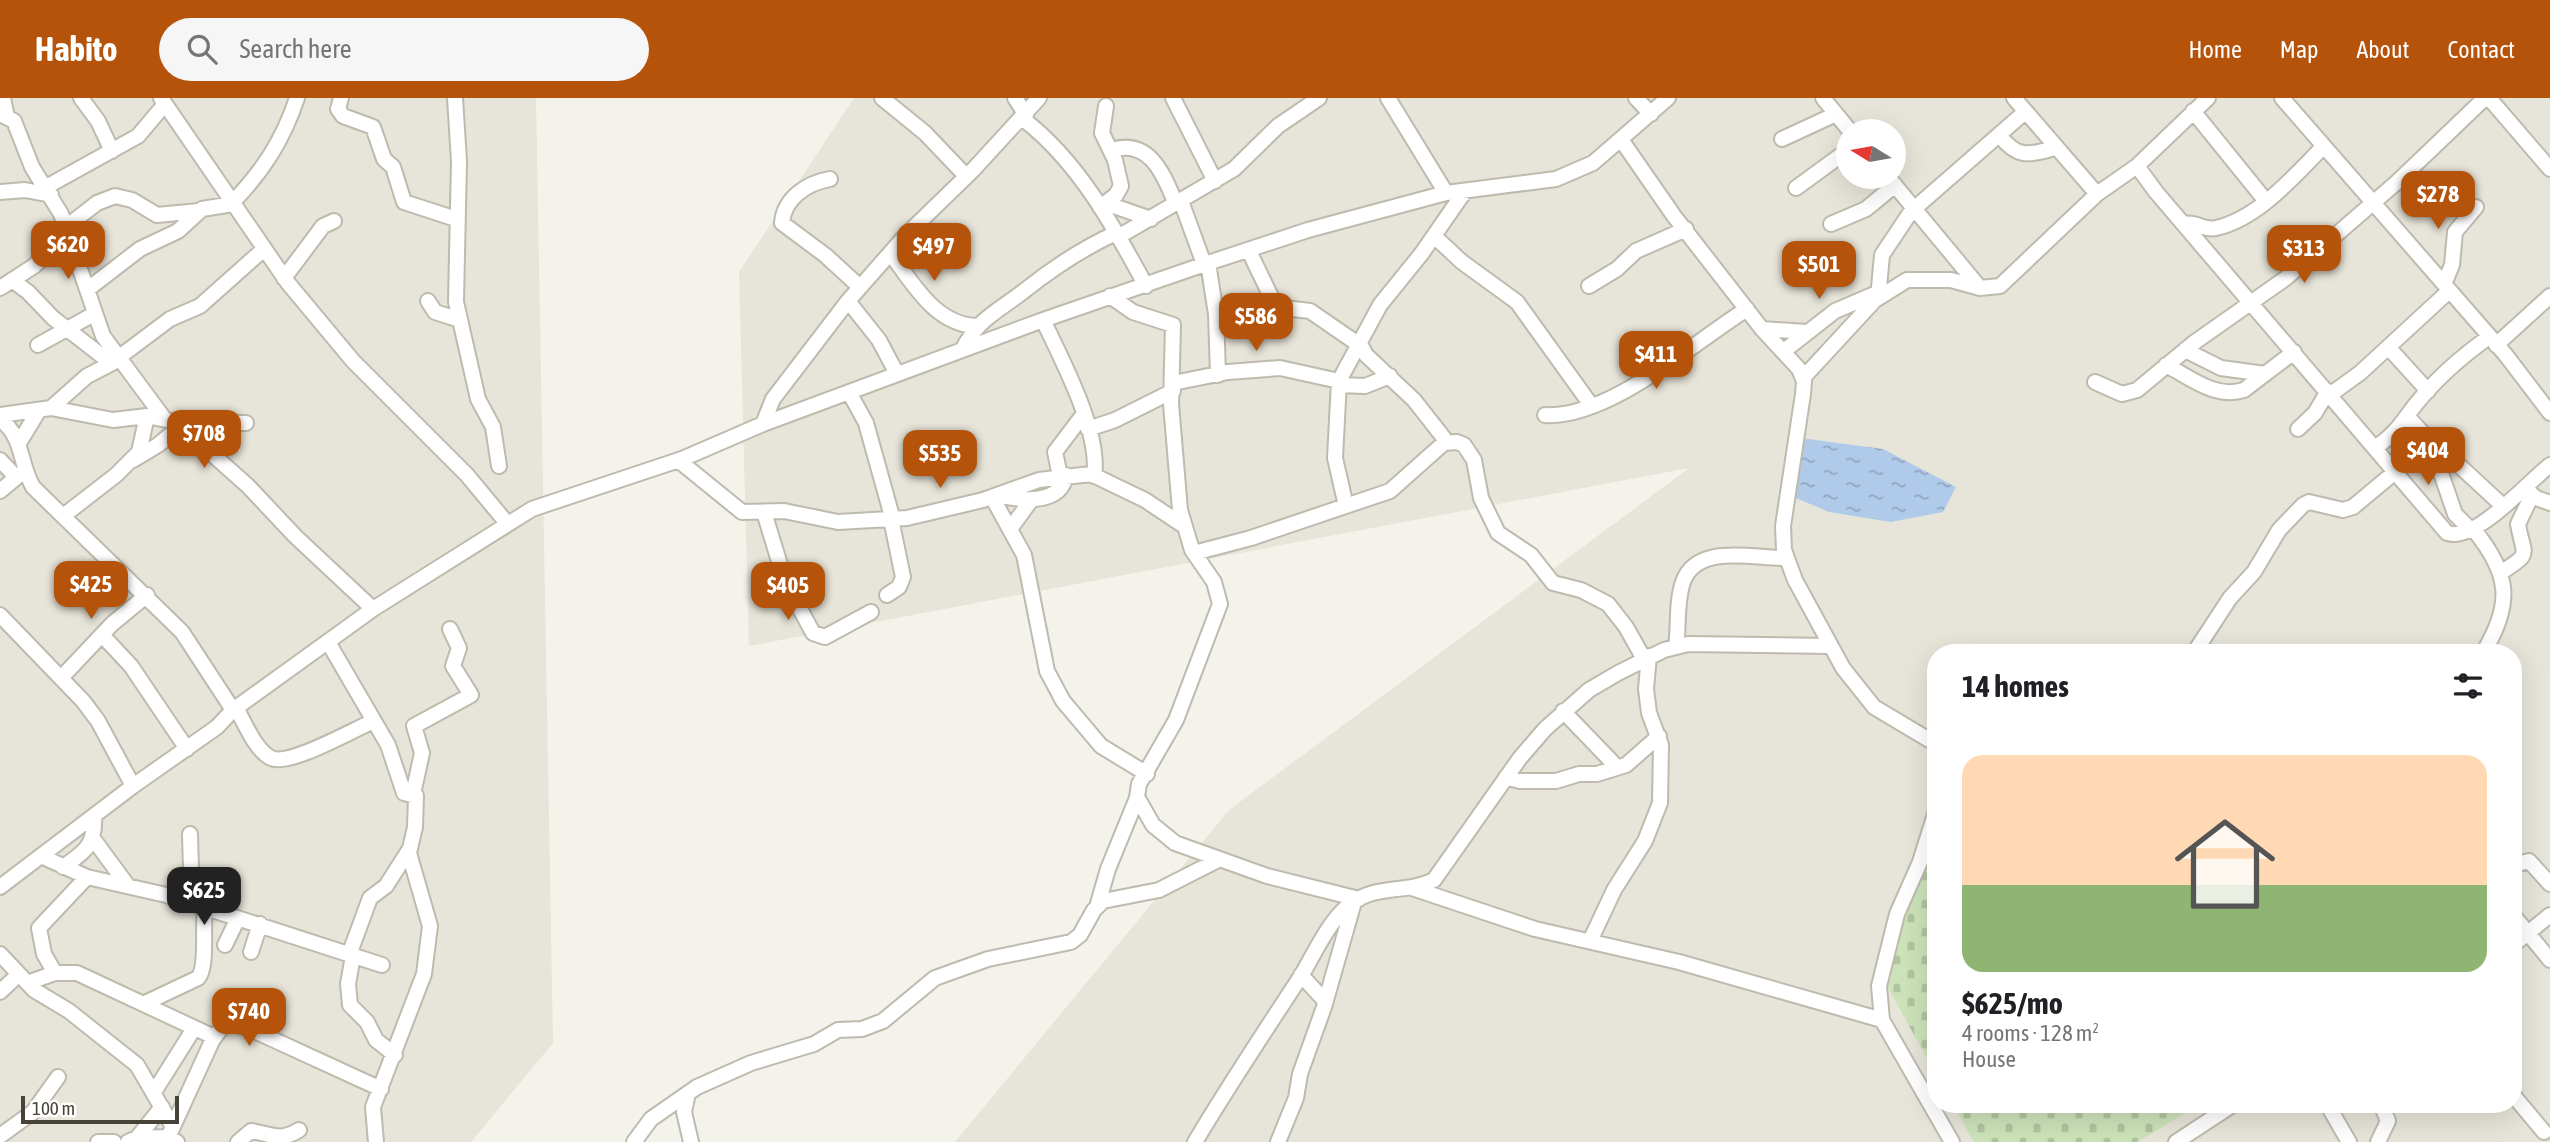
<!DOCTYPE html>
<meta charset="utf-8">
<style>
body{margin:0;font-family:"Asap Condensed",sans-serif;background:#f6f6f6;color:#202124;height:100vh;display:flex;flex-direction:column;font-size:26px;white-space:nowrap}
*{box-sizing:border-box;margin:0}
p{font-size:23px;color:#757577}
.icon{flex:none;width:38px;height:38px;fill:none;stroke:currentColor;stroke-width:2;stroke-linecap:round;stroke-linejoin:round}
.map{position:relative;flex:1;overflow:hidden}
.panel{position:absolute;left:1927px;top:546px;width:595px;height:469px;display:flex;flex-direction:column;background:#fff;border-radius:28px;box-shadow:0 7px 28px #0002}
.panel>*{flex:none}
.needle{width:46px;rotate:281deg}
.controls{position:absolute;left:1836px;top:21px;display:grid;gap:14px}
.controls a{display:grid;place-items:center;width:70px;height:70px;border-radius:50%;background:#fff;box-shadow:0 7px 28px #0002;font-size:35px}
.scale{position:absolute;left:21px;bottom:18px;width:158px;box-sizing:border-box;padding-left:7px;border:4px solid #474339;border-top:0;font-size:19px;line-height:24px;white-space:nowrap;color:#474339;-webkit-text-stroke:5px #fff;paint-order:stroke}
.price{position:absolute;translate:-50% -60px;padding:0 16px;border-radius:14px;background:#b45309;color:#fff;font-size:23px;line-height:46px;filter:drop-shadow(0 2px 4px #0008)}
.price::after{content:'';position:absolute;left:50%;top:42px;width:21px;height:16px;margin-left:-10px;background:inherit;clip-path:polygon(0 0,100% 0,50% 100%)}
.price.active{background:#222;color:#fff}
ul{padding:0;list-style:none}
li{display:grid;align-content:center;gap:14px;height:371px;padding:0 35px}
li+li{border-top:2px solid #e0e0e0}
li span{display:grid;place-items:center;height:217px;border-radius:21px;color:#555}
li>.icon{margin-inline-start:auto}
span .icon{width:126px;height:126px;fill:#fffc;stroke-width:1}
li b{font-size:30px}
h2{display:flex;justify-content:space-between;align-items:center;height:84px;padding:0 35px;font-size:30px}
header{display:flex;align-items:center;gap:42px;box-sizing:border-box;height:98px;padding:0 35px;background:#b45309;color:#fff}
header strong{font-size:33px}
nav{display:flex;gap:38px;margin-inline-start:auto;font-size:24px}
.search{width:490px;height:63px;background:#f6f6f6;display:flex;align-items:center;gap:18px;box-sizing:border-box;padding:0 24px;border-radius:38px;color:#757577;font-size:26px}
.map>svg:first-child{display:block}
.residential{fill:#e7e4d9;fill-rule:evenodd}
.cemetery{fill:url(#cemetery-stones)}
.water{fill:url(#water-ripples)}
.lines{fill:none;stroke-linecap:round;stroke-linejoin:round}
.minor-casing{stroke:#bebaae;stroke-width:18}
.minor{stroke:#fff;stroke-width:14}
</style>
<header>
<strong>Habito</strong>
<div class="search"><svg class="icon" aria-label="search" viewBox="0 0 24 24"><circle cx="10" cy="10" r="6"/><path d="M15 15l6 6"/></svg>Search here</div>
<nav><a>Home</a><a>Map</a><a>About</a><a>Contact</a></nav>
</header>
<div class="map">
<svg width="2550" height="1044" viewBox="0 0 2550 1044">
<defs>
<pattern id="cemetery-stones" width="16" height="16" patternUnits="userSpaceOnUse" patternTransform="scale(1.75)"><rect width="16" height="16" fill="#cce3b9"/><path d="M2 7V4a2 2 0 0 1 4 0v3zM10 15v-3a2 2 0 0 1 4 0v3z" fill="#b1c4a0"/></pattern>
<pattern id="water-ripples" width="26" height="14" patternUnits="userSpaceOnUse" patternTransform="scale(1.75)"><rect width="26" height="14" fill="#afcbe9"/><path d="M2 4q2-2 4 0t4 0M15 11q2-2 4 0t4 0" fill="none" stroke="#90a6be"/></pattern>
</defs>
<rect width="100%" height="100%" fill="#f3f2eb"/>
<path class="residential" d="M 0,0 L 536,0 L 553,945 L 471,1044 L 0,1044 Z
M 854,0 L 2550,0 L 2550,1044 L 955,1044 L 1229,712 L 1689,370 L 749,548 L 739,174 ZM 1848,33 L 1894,33 L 1894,79 L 1848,79 ZM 1936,555 L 2513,555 L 2513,1006 L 1936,1006 Z"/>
<path class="cemetery" d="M 1935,725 L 1935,975 L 1885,884 Z
M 1953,1006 L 2201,1006 L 2137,1044 L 1974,1044 Z"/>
<path class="water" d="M 1801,340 L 1883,351 L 1956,389 L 1943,414 L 1891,424 L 1829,414 L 1789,397 Z"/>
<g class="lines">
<defs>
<path id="minor" d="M 3,0 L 7,19
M 81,0 L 98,23 L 112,53
M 161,0 L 288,185 L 353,263 L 467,377 L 506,424
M 341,0 L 338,11 L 343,18 L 373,29 L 384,61 L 393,69 L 404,104 L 456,121
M 455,0 L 459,63 L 456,204 L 478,301 L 493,329 L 499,368
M 882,0 L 925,35 L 966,78
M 1015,0 L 1026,17
M 1173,0 L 1215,83
M 1388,0 L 1446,95
M 1636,0 L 1651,16
M 1823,0 L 1850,33
M 2014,0 L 2097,96
M 2282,0 L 2505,256 L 2550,315
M 2489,0 L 2550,71
M 2193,13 L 2265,102
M 0,16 L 14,23 L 32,69 L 61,116 L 103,238 L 163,319
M 1023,21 C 1078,63 1113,127 1146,188
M 1999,37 C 2018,61 2028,57 2055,50
M 1782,41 L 1836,16
M 1622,43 L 1674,118 L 1762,231 L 1799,271 L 1804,283 L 1803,296 L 1783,428 L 1784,452 L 1795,482 L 1843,570 L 1874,609 L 1936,646
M 1111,52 C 1150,40 1163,76 1176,106
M 2137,68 L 2156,94 L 2447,435 C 2475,445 2527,385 2550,367
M 1888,79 L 1980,190
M 830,81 C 807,85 784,100 782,125 L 825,157 L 860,189
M 46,89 L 138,38 L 165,6
M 1796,90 L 1848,52
M 0,94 L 25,92 L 51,97
M 1181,103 L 1204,166
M 232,105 C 263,73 283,42 297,0
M 1105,105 L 1151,121
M 1100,109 L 1116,97 L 1121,88 L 1115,62 L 1102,35 L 1106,8
M 1915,110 L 2025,14
M 1831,126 L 1866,111 L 1895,87
M 2184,126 C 2196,123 2204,133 2216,130 C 2258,121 2294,78 2323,49
M 66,129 L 97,105 L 115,98 L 132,102 L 157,117 L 199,113
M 1434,138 L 1462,164 L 1517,204 L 1591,307
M 1118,139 L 1234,71 L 1278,28 L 1319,0
M 1249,153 L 1276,209 L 1310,213 L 1358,246
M 890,155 C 913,185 935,227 977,228
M 1208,165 L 1216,216 L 1218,277
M 284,180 L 323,128 L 334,123
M 12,182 L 28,194 L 53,220 L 111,265
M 2444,186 L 2452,167 L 2455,134 L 2476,109
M 1589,188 L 1617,171 L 1636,153 L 1686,131
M 0,190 L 34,168 L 69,136
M 88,191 L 140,151 L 178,133 L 202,111 L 233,106
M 1110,198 L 1133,214 L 1173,227 L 1171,306 L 1180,412 L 1192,452 L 1214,484 L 1220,506 L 1176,622 L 1139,686 L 1137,699 L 1153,727 L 1175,745 L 1267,778 L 1359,801
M 1878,200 L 1882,157 L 1914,109
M 428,203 L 435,214 L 460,222
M 848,203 L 879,242 L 897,276
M 1043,222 C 1062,262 1101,335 1094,378
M 1762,231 L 1807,234
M 1359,244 L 1366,257 L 1414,302 L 1447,344
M 38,247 L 94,216
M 2496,247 L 2550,198
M 2388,249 L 2428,293
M 962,252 C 980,219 997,214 1024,193 C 1054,169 1081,151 1116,135
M 2185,252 L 2221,270 L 2265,276
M 1784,253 L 1835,213 L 1877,195
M 118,260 L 170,221 L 200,208 L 264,151
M 2166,267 C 2191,280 2215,301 2244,292 L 2294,254
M 1803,280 L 1875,202 L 1907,182 L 1951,182 L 1980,190 L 2000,188 L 2097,96 L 2137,68 L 2208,0
M 2095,284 L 2122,296 L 2137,292 L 2195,244 L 2286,180 L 2396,85 L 2485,0
M 1173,285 L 1228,274 L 1280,270 L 1339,283
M 1339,287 L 1365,288 L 1390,278
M 849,294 L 866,325 L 893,422
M 2331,296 L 2360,275 L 2449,193
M 51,310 L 87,278 L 118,262
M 0,317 L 51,310 L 113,322 L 147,318 L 176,324 L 248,388 L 295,438 L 373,511
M 1545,317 C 1609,321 1694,244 1747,211
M 2408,319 L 2430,343 L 2455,416 L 2472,433
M 0,321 C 24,339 19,365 33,389 L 182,534 L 233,612
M 176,324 L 246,325
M 763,326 L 773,301 L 848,203 L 906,137 L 972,73 L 1039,0
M 1088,331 L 1115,322 L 1173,293
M 2298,331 L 2315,315 L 2328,293
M 19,345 L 39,312
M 2376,349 C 2397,335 2401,325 2416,306 C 2437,280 2462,258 2489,239
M 2437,356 L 2450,359 L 2503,408
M 0,362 L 16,379
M 133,362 L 158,347 L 181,328
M 678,362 L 742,414 L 784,413 L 838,424 L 907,420 L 983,402 L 1039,382 L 1091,376 L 1145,402 L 1184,428
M 1060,378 L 1055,354 L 1083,317
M 2527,392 L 2536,400 L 2550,405
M 0,393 L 24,373
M 1001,398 C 1025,403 1061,406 1066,377
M 992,399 L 1024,457 L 1047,573 L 1063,603 L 1101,648 L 1147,676
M 1346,408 L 1335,360 L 1339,283 L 1380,207 L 1422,155 L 1465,93
M 764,414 L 785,483 L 813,535 L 825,539 L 871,514
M 63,418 L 116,377 L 139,354 L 147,318
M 1010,431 L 1032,401
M 2474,432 C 2510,476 2513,506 2483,555
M 1194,455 L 1251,440 L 1390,393 L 1444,345 L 1457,344 L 1464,347 L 1474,362 L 1481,400 L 1498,435 L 1531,457 L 1553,485 L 1581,492 L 1608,506 L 1626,529 L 1644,561
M 2500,475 C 2534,454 2523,458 2518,426 L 2532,397
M 887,497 L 899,489 L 903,479 L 891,421
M 0,517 L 83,603 L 98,623 L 133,688
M 102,537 L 131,568 L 187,651
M 328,544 L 388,647 L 404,695 L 416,698 L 415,729 L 409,755 L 430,828 L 424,876 L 373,1009 L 376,1044
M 1676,549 C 1679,528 1676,504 1683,484 C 1697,444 1756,461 1787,460
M 2194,555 L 2230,500 L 2254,474 L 2279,432 L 2303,407 L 2309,404 L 2343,412 L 2353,409 L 2395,374
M 61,580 L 112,526 L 147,497
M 236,610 C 245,625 255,652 271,660 C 289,669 354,631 374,623
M 1563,613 L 1617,669
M 1506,679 L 1520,683 L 1556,683 L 1579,676 L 1597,676 L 1626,667 L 1659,638
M 413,696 L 422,655 L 414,628 L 471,597 L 453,568 L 459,550 L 450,531
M 1936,713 L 1920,764 L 1897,816 L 1879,888 L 1882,922 L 1952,1044
M 94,742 L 128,788
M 41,758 L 87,779 L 166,797 L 382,867
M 2513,767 L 2529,763 L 2550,786
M 63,769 C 85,754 96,746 94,718
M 0,789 L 133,688 L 217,629 L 233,612 L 373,511 L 532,411 L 682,361 L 763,326 L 1043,222 L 1208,165 L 1308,132 L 1446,95 L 1556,81 L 1593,65 L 1668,0
M 1412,790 L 1535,831 L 1679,864 L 1882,922
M 184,803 L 191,771 L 190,736
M 1097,809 L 1108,771 L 1137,700
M 2513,817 L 2550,862
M 1590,843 L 1614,792 L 1645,743 L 1660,705 L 1661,647 L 1649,615 L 1646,591 L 1649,558
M 225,847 L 238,820
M 2513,847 L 2550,817
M 251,854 L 260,826
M 0,856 L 34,892 L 69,913 L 137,967 L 173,1029
M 349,857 L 370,800 L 386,788 L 409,752
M 353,858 L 348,886 L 350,907 L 367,924 L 376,942 L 395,957
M 55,875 L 44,856 L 39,830 L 87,779
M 1301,877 L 1325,903
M 27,885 L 55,875 L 77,875 L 214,939
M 0,894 L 18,877
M 143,906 L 198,880 C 208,869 202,831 205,811
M 154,994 L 193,932
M 688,995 L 684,1014 L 691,1044
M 2513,997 L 2544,1034
M 2327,1006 L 2349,1044
M 0,1038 L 33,1014 L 58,979
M 137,1040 L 168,1039 L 177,1044
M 98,1044 L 114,1044
M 128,1044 L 137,1040 L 162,1009
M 166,1044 L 212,943 L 222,929 L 229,925 L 246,929 L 381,991
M 238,1044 L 251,1033 C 272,1036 280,1044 299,1032
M 634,1044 L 651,1021 L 697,989 L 751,965 L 814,946 L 838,932 L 862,931 L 883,923 L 935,880 L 988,861 L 1071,844 L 1080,837 L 1094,812 L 1103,803 L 1159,792 L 1218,762
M 1195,1044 C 1229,987 1265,933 1301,878 C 1315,855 1328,824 1349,807 C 1374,786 1406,796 1434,782 L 1520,660 L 1545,631 L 1589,592 L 1618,575 L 1664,552 L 1688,546 L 1831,548
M 1278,1044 L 1296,1000 L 1300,976 L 1324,909 L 1354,804
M 2176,1044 L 2234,1006
M 2378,1044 L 2388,1023 L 2381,1006"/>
</defs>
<use href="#minor" class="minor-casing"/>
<use href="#minor" class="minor"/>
</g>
</svg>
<div class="controls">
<a><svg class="needle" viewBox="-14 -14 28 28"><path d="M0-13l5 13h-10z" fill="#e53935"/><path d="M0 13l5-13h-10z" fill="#757577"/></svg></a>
</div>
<div class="scale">100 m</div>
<b class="price" style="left:2438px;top:133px">$278</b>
<b class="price" style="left:68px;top:183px">$620</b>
<b class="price" style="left:934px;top:185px">$497</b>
<b class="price" style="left:2304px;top:187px">$313</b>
<b class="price" style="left:1819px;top:203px">$501</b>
<b class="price" style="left:1256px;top:255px">$586</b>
<b class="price" style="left:1656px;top:293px">$411</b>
<b class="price" style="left:204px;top:372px">$708</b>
<b class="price" style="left:2428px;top:389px">$404</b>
<b class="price" style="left:940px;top:392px">$535</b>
<b class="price" style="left:91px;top:523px">$425</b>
<b class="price" style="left:788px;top:524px">$405</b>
<b class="price active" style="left:204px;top:829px">$625</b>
<b class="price" style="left:249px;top:950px">$740</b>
<section class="panel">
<h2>14 homes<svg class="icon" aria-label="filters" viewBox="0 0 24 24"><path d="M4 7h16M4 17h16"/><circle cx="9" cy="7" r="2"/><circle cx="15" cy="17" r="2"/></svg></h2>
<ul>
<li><span style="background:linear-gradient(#ffd9b3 60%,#8fb573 0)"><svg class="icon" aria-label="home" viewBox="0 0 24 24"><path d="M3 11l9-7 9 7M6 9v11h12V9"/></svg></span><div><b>$625/mo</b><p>4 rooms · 128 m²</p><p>House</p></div></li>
</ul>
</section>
</div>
